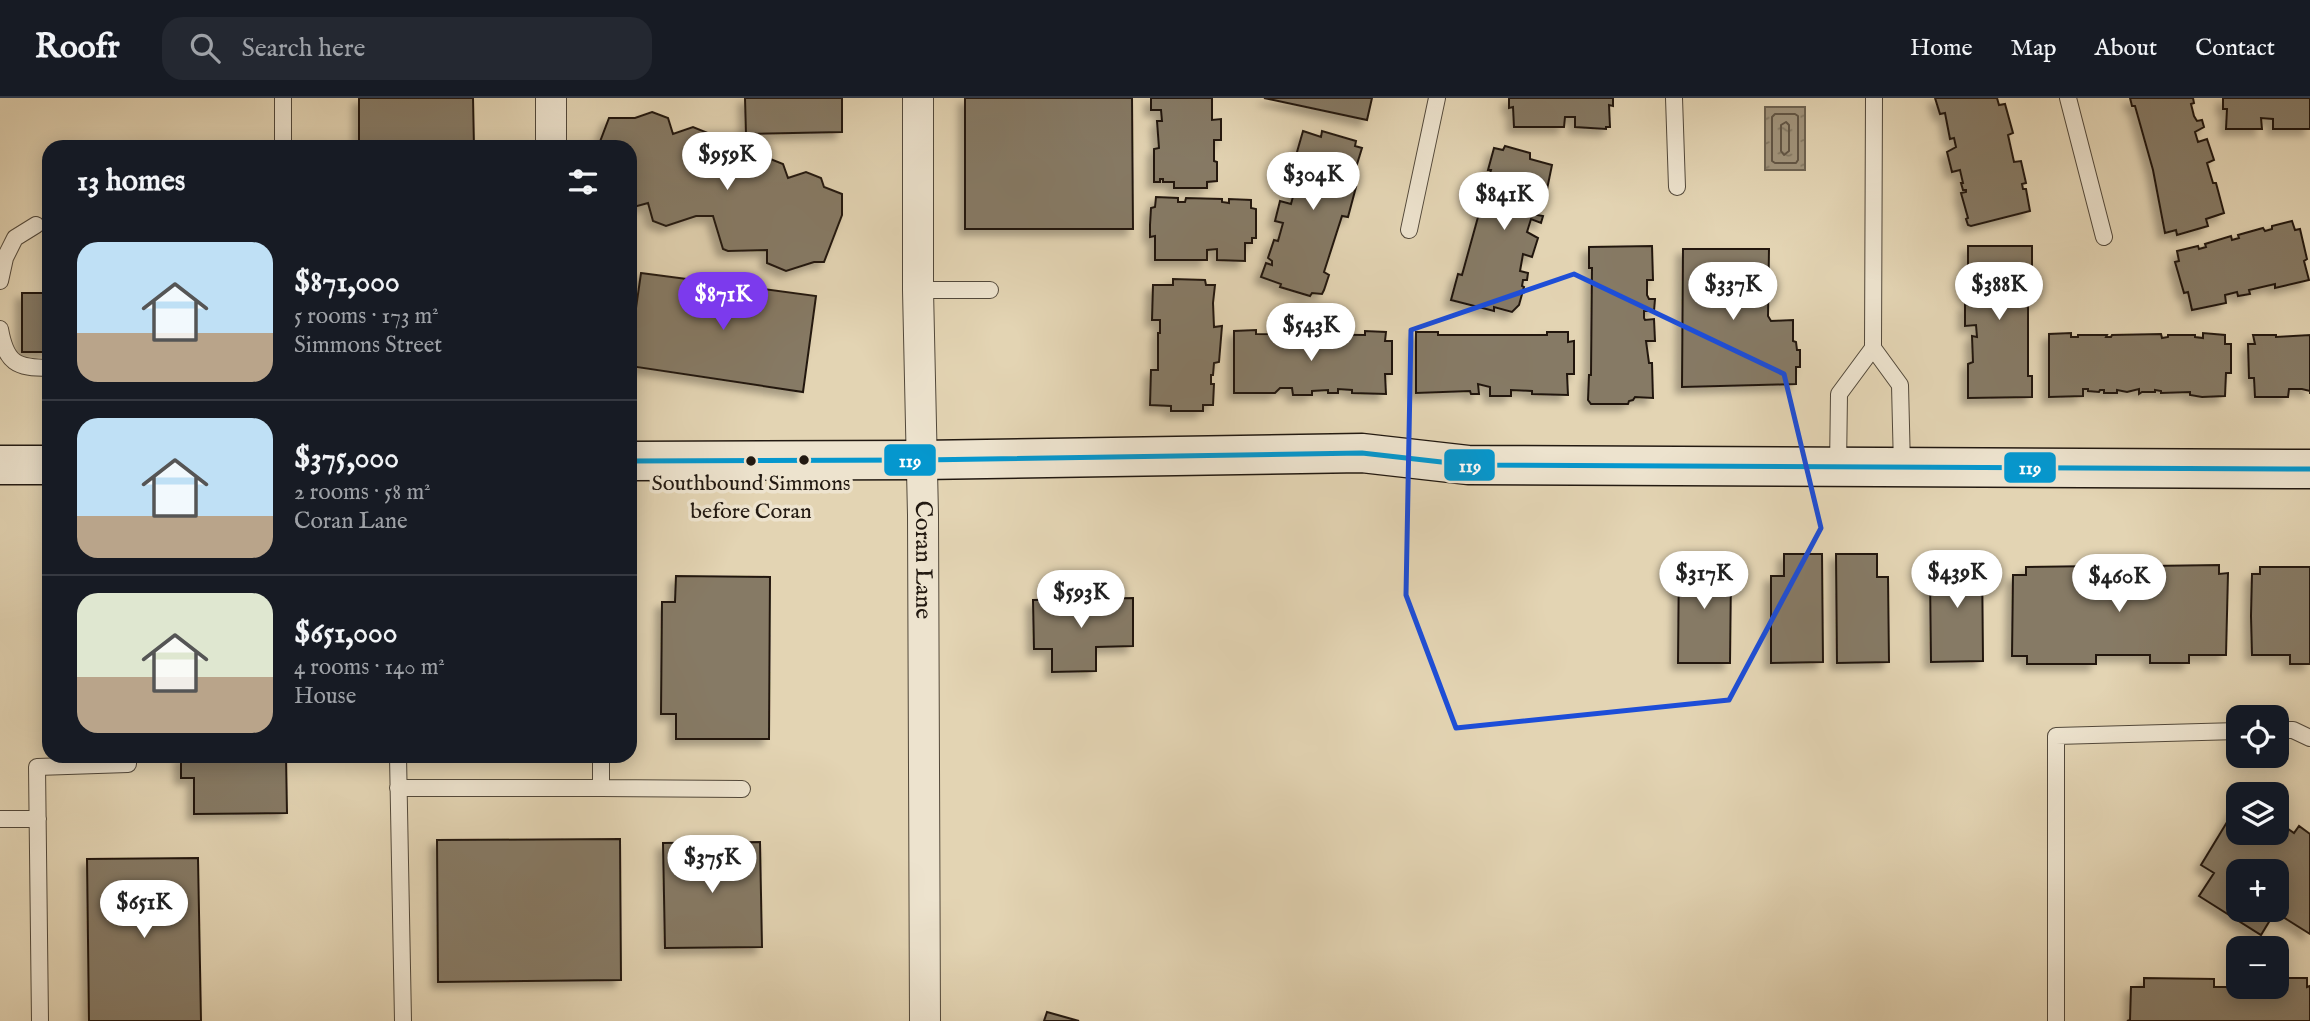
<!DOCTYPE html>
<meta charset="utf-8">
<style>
body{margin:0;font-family:"IM FELL English",serif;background:#242831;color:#f1f3f6;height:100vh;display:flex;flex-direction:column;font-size:26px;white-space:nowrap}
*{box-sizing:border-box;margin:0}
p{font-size:23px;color:#9ea1a6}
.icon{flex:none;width:38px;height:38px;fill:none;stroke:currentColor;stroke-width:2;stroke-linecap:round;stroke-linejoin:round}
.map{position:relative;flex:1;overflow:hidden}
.details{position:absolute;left:42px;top:42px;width:595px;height:623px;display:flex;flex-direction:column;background:#171b24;border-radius:21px;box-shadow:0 4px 18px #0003}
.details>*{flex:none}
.controls{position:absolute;left:2226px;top:607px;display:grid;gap:14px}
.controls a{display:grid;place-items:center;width:63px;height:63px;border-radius:14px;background:#171b24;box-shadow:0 4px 18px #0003;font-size:35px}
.price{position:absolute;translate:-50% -60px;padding:0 16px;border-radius:24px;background:#fff;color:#222;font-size:23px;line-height:46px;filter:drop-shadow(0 2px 4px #0008)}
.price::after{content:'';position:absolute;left:50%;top:42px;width:21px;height:16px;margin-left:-10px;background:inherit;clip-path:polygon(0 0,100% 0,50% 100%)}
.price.current{background:#7c3aed;color:#fff}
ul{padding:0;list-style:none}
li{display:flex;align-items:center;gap:21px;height:175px;padding:0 35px}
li+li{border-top:2px solid #363941}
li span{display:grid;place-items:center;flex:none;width:196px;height:140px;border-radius:21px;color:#555}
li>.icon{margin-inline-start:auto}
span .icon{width:84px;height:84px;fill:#fffc;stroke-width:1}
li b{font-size:30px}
h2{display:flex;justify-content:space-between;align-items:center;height:84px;padding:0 35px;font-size:30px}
header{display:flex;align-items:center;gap:42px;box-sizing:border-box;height:98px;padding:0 35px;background:#171b24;border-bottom:2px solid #363941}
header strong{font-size:33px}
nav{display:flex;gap:38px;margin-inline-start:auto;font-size:24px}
.search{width:490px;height:63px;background:#242831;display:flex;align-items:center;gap:18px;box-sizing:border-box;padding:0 24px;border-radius:21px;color:#9ea1a6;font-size:26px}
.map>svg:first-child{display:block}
.water{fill:url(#water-ripples);stroke:#6e6351;stroke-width:2}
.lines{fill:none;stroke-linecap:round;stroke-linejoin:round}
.shore{stroke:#625646;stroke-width:2}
.building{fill:#867a65;stroke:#221911;stroke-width:2;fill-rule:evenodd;filter:url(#shadow)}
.service-casing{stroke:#52483a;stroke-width:18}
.minor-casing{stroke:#52483a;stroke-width:32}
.secondary-casing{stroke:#221911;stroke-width:41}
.service{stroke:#ede3ce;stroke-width:16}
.minor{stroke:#ede3ce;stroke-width:30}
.secondary{stroke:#ede3ce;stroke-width:38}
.bus-1-casing{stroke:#ede3ce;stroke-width:10}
.bus-1{stroke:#0597ce;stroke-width:5}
.marked{fill:none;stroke:#1d4ed8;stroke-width:5;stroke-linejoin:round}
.bus-dot{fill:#221911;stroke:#ede3ce;stroke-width:2.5}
.labels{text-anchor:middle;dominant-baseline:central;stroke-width:7;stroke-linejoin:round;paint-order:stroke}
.bus-label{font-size:22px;fill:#221911;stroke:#ede3ce}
.street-label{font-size:24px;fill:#221911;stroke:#ede3ce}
.line-badge{stroke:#ede3ce;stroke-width:2.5}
.badge-label{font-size:19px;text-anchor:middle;font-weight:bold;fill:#fff}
</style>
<header>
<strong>Roofr</strong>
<div class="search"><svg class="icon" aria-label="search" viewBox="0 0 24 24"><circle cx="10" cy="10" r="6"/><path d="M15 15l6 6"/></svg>Search here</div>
<nav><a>Home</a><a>Map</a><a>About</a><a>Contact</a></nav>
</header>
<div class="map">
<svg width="2310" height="923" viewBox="0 0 2310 923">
<defs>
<pattern id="water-ripples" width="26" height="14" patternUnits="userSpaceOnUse" patternTransform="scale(1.75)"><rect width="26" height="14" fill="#a1947c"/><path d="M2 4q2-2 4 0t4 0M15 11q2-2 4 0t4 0" fill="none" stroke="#837864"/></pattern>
<filter id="shadow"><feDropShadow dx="-6" dy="6" stdDeviation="3.5" flood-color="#0004"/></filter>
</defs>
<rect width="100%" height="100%" fill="#e3d4b3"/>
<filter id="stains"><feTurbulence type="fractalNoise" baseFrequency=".00286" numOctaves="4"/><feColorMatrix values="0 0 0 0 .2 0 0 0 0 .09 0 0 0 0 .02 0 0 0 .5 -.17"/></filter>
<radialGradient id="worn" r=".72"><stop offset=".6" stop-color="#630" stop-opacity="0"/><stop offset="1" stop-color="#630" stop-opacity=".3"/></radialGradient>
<path class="water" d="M 1765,9 L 1805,9 L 1805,72 L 1765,72 Z"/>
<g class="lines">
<path class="shore" d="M 1775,16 L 1795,16 L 1798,18 L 1798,62 L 1796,65 L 1775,65 L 1772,63 L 1772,19 Z
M 1786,24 L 1789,27 L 1789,53 L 1784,57 L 1781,53 L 1781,27 Z"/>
</g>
<path class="building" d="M 359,0 L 473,0 L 474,49 L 359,49 Z
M 745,0 L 842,0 L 842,34 L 746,36 Z
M 965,0 L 1132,0 L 1133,131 L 965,131 Z
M 1151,0 L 1212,0 L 1212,22 L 1221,21 L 1221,42 L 1214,42 L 1214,63 L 1217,64 L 1217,83 L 1207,84 L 1207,90 L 1174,90 L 1174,84 L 1163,84 L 1163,81 L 1160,81 L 1160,84 L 1154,84 L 1154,51 L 1159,50 L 1157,23 L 1162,23 L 1161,12 L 1151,12 Z
M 1264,0 L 1372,0 L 1367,22 Z
M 1509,0 L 1613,0 L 1613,8 L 1609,7 L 1610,29 L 1606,29 L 1606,31 L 1575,29 L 1575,19 L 1565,19 L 1564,29 L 1514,29 L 1513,9 L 1509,10 Z
M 1935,0 L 1997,0 L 1999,7 L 2005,6 L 2013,35 L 2008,37 L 2014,64 L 2021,63 L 2026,85 L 2022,86 L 2023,91 L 2026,91 L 2030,113 L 1971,128 L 1968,127 L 1966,121 L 1968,120 L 1961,95 L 1966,94 L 1966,92 L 1963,92 L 1961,85 L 1963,85 L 1960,72 L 1952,74 L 1947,54 L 1956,49 L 1954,40 L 1950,41 L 1945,15 L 1940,16 Z
M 2130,0 L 2193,0 L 2194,5 L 2191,6 L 2194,18 L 2197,23 L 2202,22 L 2204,29 L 2195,34 L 2198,44 L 2207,41 L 2214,62 L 2207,65 L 2213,85 L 2216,85 L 2224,115 L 2206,121 L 2208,128 L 2177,137 L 2176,132 L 2165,135 L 2153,72 L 2135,8 L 2132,8 Z
M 2223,0 L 2310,0 L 2310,31 L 2273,31 L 2273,21 L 2261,20 L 2262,31 L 2226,31 L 2227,11 L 2223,11 Z
M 652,14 L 668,20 L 673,36 L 693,29 L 725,42 L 730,68 L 763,58 L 783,66 L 788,80 L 806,74 L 821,80 L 824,89 L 842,96 L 842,117 L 824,164 L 814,164 L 786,173 L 767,165 L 767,152 L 728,153 L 723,151 L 713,118 L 696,118 L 666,128 L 653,123 L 648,105 L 630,110 L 630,49 L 598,49 L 609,20 L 635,20 Z
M 1303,33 L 1321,39 L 1322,33 L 1356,43 L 1355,48 L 1362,50 L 1350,89 L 1356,89 L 1348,119 L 1342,118 L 1324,174 L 1329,177 L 1324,192 L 1322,196 L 1312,195 L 1310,198 L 1280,189 L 1281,186 L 1261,179 L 1266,165 L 1272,167 L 1272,163 L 1268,160 L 1274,142 L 1278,143 L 1283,125 L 1275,123 L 1280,103 L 1291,106 L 1294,95 L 1289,94 L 1298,69 L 1293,68 Z
M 1505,48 L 1530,55 L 1530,61 L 1552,67 L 1545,101 L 1541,100 L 1537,117 L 1543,118 L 1541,125 L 1531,121 L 1527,134 L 1538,140 L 1532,159 L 1523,156 L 1520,173 L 1528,175 L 1527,182 L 1523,182 L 1522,188 L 1524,189 L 1519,207 L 1512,214 L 1494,209 L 1494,213 L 1451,202 L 1458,176 L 1462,177 L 1491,72 L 1488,72 L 1494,50 L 1503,52 Z
M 1156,99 L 1178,100 L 1178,104 L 1185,104 L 1186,100 L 1222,101 L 1222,104 L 1229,105 L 1229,101 L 1251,102 L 1251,110 L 1256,111 L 1256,140 L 1252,140 L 1252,145 L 1245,145 L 1245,163 L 1217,162 L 1217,151 L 1207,152 L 1207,162 L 1155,162 L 1155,138 L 1150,139 L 1150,127 L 1151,110 L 1155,109 Z
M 2292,123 L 2295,132 L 2300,131 L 2307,161 L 2304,163 L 2309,182 L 2275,190 L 2275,186 L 2249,192 L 2250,196 L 2238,198 L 2237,194 L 2225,197 L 2226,205 L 2192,212 L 2188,194 L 2184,195 L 2175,164 L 2179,163 L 2177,153 L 2198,148 L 2199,151 L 2206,149 L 2205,146 L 2231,138 L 2232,142 L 2239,140 L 2238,137 L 2263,130 L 2265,133 L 2272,131 L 2272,128 Z
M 1652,148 L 1653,182 L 1647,182 L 1647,197 L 1649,201 L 1655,201 L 1654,213 L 1644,213 L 1644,220 L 1645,222 L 1654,221 L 1655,243 L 1646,243 L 1649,265 L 1652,265 L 1653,300 L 1635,299 L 1633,302 L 1629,303 L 1628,306 L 1591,306 L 1588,302 L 1589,277 L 1591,277 L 1592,170 L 1589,170 L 1589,149 Z
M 1968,148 L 2032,148 L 2032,169 L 2028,170 L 2028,278 L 2032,278 L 2032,299 L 1968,300 L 1968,266 L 1973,264 L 1972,238 L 1977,239 L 1976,227 L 1965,228 L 1965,206 L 1974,207 L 1972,184 L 1968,184 Z
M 1683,151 L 1769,151 L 1768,218 L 1771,223 L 1793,222 L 1793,243 L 1796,244 L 1797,252 L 1800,252 L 1800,269 L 1796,269 L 1796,286 L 1682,289 Z
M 641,175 L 816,198 L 803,294 L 630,268 L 630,252 Z
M 1173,181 L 1205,182 L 1206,187 L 1215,187 L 1213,205 L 1214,229 L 1222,228 L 1219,264 L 1214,265 L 1213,277 L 1211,277 L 1211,286 L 1214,286 L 1213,307 L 1203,307 L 1203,313 L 1171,313 L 1171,308 L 1150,307 L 1151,272 L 1158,272 L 1158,235 L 1160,235 L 1160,222 L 1152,222 L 1153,187 L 1173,187 Z
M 22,195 L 49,195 L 49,254 L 22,254 Z
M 1256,232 L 1256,236 L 1365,237 L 1365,233 L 1386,234 L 1385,243 L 1392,243 L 1392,276 L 1385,276 L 1386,296 L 1352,295 L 1352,292 L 1338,291 L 1338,295 L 1328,295 L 1328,292 L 1312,293 L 1312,297 L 1293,297 L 1292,290 L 1280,290 L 1275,295 L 1234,295 L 1234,233 Z
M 1416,234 L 1438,234 L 1438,237 L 1547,237 L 1547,234 L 1568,234 L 1568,244 L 1574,243 L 1574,276 L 1567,276 L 1568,297 L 1532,296 L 1532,293 L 1511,292 L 1511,298 L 1490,298 L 1490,289 L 1478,286 L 1479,296 L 1471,296 L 1470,293 L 1416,295 Z
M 2071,235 L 2071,239 L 2078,239 L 2078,237 L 2107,237 L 2106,239 L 2111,239 L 2112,237 L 2161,236 L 2162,240 L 2168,239 L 2168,237 L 2195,237 L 2195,239 L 2203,240 L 2203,235 L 2225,237 L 2225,246 L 2231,246 L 2231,275 L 2226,275 L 2225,298 L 2202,299 L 2190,297 L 2190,294 L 2161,295 L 2161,293 L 2155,292 L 2155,294 L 2142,294 L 2139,296 L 2139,291 L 2127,294 L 2117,292 L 2117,295 L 2104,295 L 2104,292 L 2100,292 L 2099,294 L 2088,293 L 2088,291 L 2083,291 L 2083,298 L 2049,299 L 2049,236 Z
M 2253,237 L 2276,237 L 2276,239 L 2310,237 L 2310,296 L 2310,293 L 2302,291 L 2289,291 L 2288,299 L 2255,299 L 2254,280 L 2249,280 L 2248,246 L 2255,246 Z
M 1679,456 L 1718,457 L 1718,477 L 1731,477 L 1730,565 L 1678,565 Z
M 1784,456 L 1822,456 L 1823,564 L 1771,565 L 1771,478 L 1784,478 Z
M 1836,456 L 1877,456 L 1877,479 L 1888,479 L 1889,564 L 1837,565 Z
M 1982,456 L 1983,563 L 1931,564 L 1930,478 L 1944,477 L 1943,457 Z
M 2219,467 L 2219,476 L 2228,475 L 2226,557 L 2189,557 L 2189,565 L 2150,565 L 2150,557 L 2096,557 L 2096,566 L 2027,566 L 2027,558 L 2012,558 L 2013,477 L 2026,477 L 2026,469 L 2096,468 L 2096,476 L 2150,476 L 2150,468 Z
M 2260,469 L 2310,469 L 2310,566 L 2290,566 L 2290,557 L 2252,557 L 2251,518 L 2252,476 L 2260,476 Z
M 676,478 L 770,479 L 769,641 L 676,641 L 676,616 L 661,616 L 662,504 L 675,504 Z
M 1133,500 L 1133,548 L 1096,549 L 1096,573 L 1052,574 L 1052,551 L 1034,551 L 1033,502 Z
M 181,658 L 286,658 L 287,715 L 194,716 L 194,680 L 181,680 Z
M 2238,706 L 2238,735 L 2277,735 L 2277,723 L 2294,735 L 2299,728 L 2310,736 L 2310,836 L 2275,814 L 2261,837 L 2199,798 L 2214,775 L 2201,767 ZM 2238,774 L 2277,774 L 2277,812 L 2238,812 Z
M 620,741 L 621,882 L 438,884 L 437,742 Z
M 760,744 L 762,849 L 665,850 L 663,745 Z
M 198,760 L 201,923 L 89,923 L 87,761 Z
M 2144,880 L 2214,881 L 2214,889 L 2277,889 L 2277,880 L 2307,880 L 2307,889 L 2310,888 L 2310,923 L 2127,923 L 2130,922 L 2131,889 L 2144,889 Z
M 1047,914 L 1079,923 L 1044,923 Z"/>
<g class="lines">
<defs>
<path id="service" d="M 1674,0 L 1677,89
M 1874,0 L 1873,250 L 1900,287 L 1902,369
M 2068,0 L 2104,139
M 283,49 L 283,0
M 1409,132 L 1437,0
M 0,183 L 5,160 L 15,140 L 36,127
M 918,192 L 990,192
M 0,231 C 6,265 16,270 49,270
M 1838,369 L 1839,296 L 1873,250
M 2277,632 L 2293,632 L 2310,640
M 398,658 L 403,923
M 398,690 L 601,690 L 601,658
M 601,690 L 742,691
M 0,721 L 38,721
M 40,923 L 37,669 L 128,666 L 128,658
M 2056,923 L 2056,638 L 2238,633"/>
<g id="minor">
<path d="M 551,0 L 551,49"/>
<path id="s1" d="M 918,0 L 918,192 L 923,417 L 925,923"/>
</g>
<path id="secondary" d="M 630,363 L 922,362 L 1362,355 L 1468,367 L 2310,371
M 0,367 L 49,367"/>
</defs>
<use href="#service" class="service-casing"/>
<use href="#minor" class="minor-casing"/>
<use href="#secondary" class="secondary-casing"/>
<use href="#service" class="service"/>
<use href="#minor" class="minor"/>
<use href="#secondary" class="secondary"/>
<defs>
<path id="bus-1" d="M 630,363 L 922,362 L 1362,355 L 1468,367 L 2310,371"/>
</defs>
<use href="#bus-1" class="bus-1-casing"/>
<use href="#bus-1" class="bus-1"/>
</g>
<path class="marked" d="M 1574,176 L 1784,276 L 1821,430 L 1729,602 L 1456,630 L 1406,497 L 1411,232 Z"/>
<g class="bus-dot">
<circle cx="804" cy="362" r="6"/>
<circle cx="751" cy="363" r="6"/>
</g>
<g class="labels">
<g class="bus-label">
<text x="751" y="386">Southbound Simmons<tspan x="751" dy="28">before Coran</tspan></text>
</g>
<g class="street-label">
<text stroke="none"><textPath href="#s1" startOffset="462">Coran Lane</textPath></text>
</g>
</g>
<g class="line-badge">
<rect x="883" y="345" width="54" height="34" rx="7" fill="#0597ce"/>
<rect x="1443" y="350" width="53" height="34" rx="7" fill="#0597ce"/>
<rect x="2003" y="353" width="54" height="33" rx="7" fill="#0597ce"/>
</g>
<g class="badge-label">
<text x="910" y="369">119</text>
<text x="1470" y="374">119</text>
<text x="2030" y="376">119</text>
</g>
<rect width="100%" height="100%" filter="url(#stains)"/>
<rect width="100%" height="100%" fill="url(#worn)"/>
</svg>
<div class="controls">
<a><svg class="icon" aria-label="locate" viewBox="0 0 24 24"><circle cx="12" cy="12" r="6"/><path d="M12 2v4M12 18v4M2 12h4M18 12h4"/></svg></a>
<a><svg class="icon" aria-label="layers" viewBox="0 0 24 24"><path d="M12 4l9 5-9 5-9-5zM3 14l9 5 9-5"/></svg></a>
<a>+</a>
<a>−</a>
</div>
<b class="price" style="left:727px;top:94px">$959K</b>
<b class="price" style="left:1313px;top:114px">$304K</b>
<b class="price" style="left:1504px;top:134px">$841K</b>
<b class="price" style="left:1733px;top:224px">$337K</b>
<b class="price" style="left:1999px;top:224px">$388K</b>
<b class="price current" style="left:723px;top:234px">$871K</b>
<b class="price" style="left:1311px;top:265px">$543K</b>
<b class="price" style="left:1957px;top:512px">$439K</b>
<b class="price" style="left:1704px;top:513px">$317K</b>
<b class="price" style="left:2119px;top:516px">$460K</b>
<b class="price" style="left:1081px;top:532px">$593K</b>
<b class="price" style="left:712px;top:797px">$375K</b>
<b class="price" style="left:144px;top:842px">$651K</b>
<section class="details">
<h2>13 homes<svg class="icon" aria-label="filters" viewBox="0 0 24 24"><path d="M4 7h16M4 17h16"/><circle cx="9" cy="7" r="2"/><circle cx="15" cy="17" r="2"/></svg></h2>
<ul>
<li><span style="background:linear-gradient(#bfe0f5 65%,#b9a48a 0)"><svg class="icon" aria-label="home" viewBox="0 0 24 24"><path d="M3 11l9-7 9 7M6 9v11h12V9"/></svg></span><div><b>$871,000</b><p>5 rooms · 173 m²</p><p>Simmons Street</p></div></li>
<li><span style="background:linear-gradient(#bfe0f5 70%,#b9a48a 0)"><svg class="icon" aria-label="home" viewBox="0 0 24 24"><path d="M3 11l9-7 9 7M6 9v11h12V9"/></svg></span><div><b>$375,000</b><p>2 rooms · 58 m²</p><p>Coran Lane</p></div></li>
<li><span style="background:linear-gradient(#dfe7d0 60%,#b9a48a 0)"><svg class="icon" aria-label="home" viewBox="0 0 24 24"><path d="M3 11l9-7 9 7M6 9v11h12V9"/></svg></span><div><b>$651,000</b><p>4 rooms · 140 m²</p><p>House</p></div></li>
</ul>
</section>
</div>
